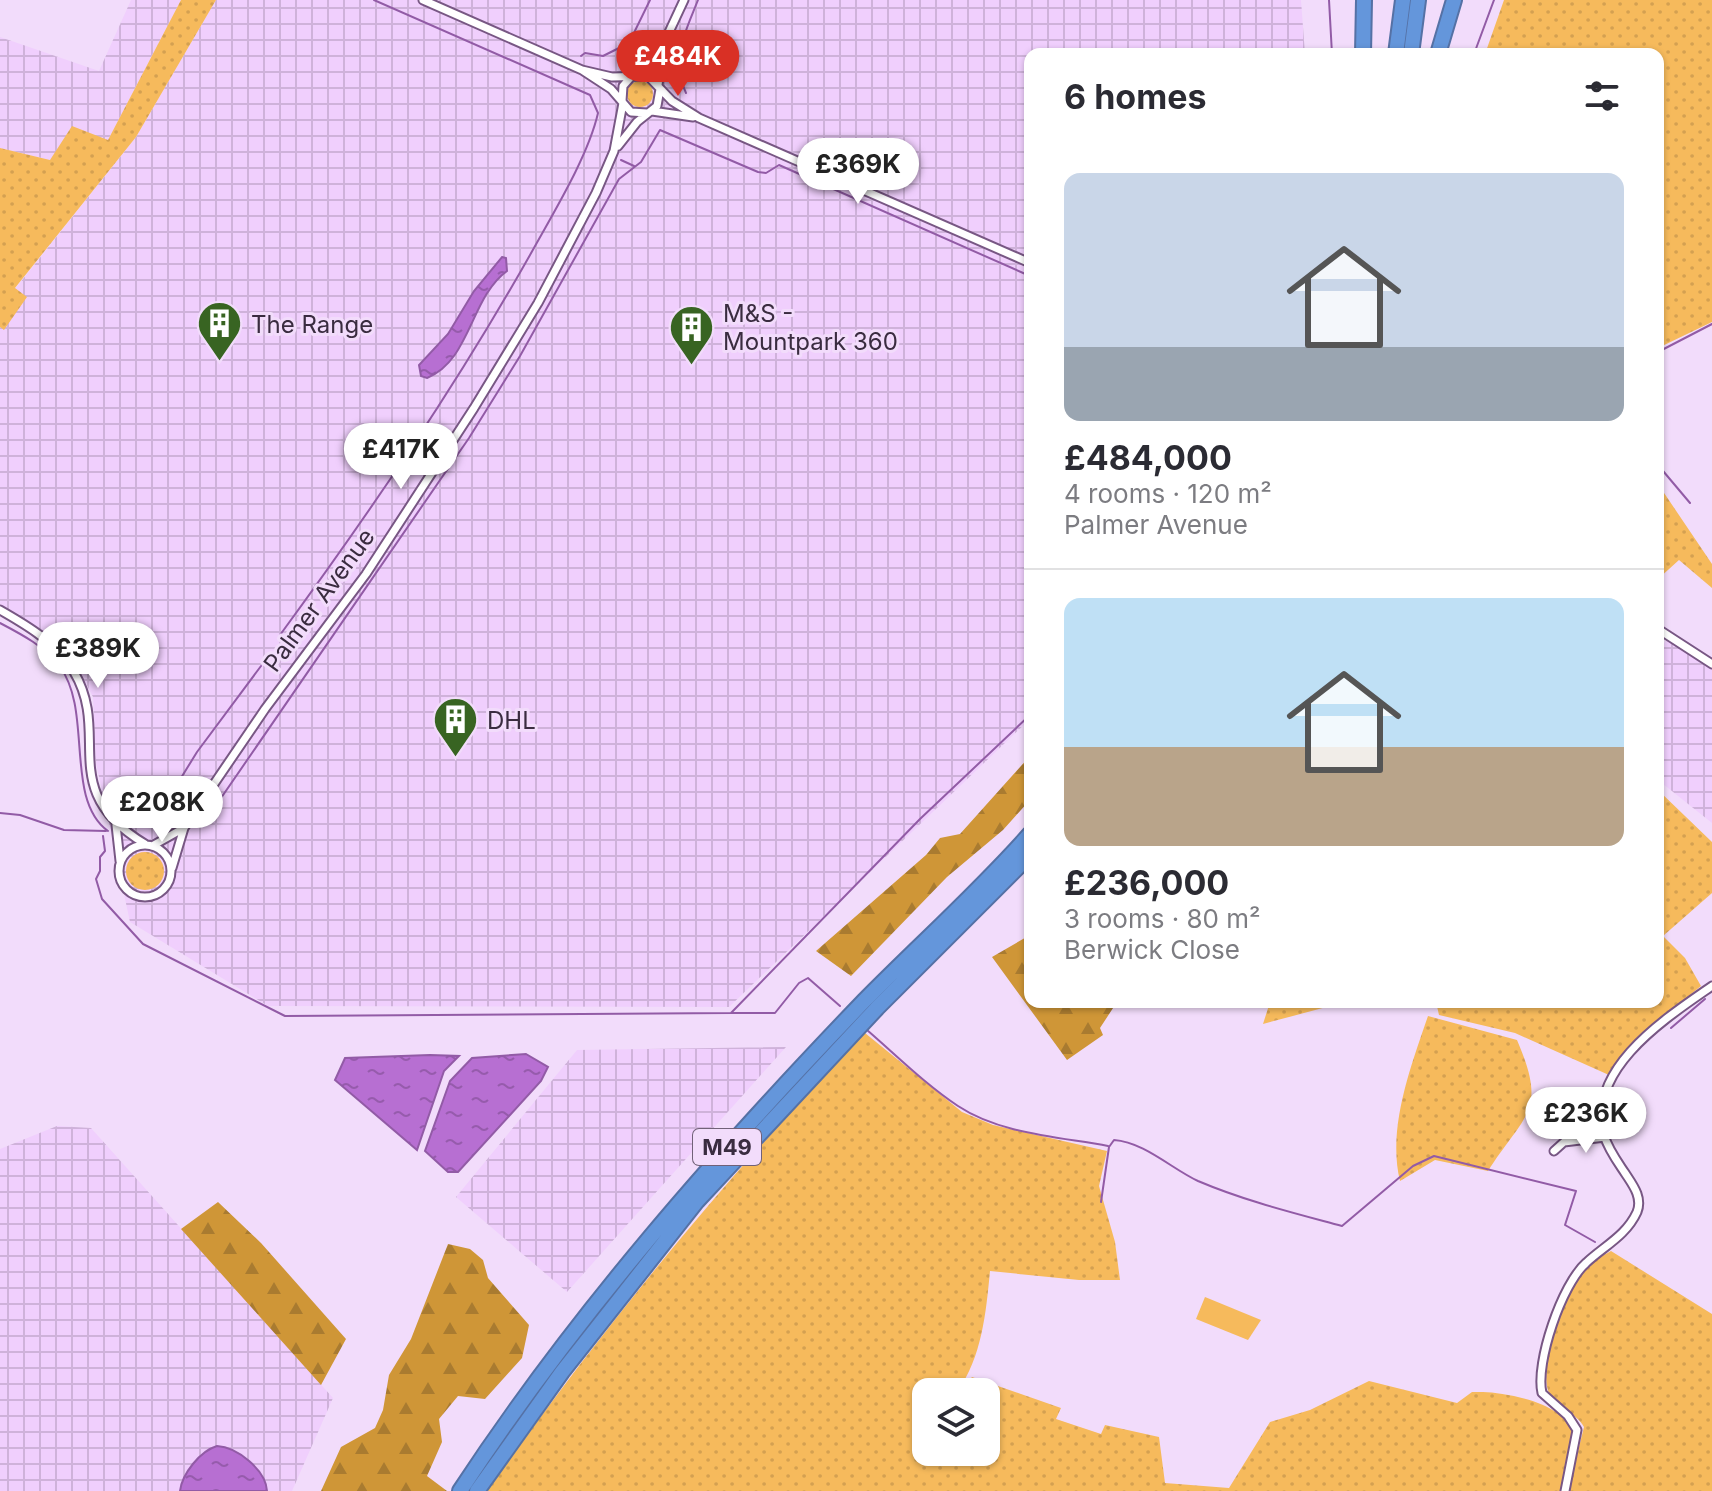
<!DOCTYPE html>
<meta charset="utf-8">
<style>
body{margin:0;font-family:Inter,sans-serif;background:#f7f7f7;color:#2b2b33;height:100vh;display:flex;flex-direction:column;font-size:30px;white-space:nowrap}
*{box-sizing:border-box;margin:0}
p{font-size:26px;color:#7c7c81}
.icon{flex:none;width:44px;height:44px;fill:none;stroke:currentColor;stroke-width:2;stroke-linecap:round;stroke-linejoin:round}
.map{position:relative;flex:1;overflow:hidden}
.side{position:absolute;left:1024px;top:48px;width:640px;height:960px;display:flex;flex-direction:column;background:#fff;border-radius:16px;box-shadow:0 2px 6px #0004}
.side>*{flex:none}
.buttons{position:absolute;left:912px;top:1378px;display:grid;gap:16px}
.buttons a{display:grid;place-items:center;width:88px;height:88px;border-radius:16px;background:#fff;box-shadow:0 2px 6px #0004;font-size:40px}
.price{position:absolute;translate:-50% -68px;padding:0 18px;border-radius:28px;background:#fff;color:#222;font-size:26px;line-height:52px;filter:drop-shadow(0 2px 4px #0008)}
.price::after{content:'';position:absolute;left:50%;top:48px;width:24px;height:18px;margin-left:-12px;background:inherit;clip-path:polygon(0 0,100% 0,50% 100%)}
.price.current{background:#d93025;color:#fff}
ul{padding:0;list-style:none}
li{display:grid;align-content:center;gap:16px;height:424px;padding:0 40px}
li+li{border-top:2px solid #e1e1e2}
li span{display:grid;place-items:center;height:248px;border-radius:16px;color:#555}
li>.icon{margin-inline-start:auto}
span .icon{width:144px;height:144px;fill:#fffc;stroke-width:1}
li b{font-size:34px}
h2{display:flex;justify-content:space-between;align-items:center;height:96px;padding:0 40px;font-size:34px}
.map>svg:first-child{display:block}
.industrial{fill:url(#industrial-grid)}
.grass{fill:url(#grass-dots)}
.forest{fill:url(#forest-firs)}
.green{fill:#f6ba5c}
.water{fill:url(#water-ripples);stroke:#925ba6;stroke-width:2}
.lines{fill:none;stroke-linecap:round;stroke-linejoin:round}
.stream{stroke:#925ba6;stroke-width:2}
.minor-casing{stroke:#785784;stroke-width:11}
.motorway-casing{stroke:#5571a5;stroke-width:18}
.minor{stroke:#fff;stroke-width:7}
.motorway{stroke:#6496db;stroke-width:14}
.labels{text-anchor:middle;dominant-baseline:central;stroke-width:6;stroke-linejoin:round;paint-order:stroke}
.shield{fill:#f2dcfb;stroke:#716178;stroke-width:2}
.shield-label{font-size:22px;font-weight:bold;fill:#3a2c40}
.poi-label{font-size:24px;fill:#3a2c40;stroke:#f2dcfb;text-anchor:start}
.street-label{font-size:24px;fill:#3a2c40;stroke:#f2dcfb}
</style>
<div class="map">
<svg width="1712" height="1491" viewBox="0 0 1712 1491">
<defs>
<pattern id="industrial-grid" width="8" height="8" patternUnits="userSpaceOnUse" patternTransform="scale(2)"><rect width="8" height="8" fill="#f0cffd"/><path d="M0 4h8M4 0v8" fill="none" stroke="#cfb2da"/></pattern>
<pattern id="grass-dots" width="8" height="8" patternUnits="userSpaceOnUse" patternTransform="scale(2)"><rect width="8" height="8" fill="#f6ba5c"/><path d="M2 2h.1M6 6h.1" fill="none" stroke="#d4a051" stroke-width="1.8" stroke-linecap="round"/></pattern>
<pattern id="forest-firs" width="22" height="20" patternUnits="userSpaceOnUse" patternTransform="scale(2)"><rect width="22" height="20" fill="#cf9637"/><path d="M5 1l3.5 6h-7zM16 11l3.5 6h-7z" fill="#a97b30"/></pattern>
<pattern id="water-ripples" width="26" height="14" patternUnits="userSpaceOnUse" patternTransform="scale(2)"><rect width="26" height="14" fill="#b76fd2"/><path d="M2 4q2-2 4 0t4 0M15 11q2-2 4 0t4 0" fill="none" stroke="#965bac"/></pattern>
</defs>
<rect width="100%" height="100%" fill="#f2dcfb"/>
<path class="industrial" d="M 131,0 L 181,0 L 108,140 L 50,160 L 0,148 L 0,37 L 99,71 Z
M 216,0 L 1301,0 L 1305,54 L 1030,54 L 1030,719 L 729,1007 L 268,1006 L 130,922 L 96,763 L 93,697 L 68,649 L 0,604 L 0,327 L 4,329 L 26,297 L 15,289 L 136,137 Z
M 1669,637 L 1712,669 L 1712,823 L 1658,780 L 1658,651 Z
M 786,1047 L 567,1292 L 456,1197 L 577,1050 Z
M 57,1126 L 91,1128 L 333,1398 L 292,1491 L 0,1491 L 0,1149 Z"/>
<path class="grass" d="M 181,0 L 216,0 L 136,137 L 15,288 L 27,297 L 4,330 L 0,327 L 0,148 L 50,160 L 72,126 L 108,140 Z
M 1504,0 L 1712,0 L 1712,322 L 1658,348 L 1658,54 L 1485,54 Z
M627 94a13 13 0 1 1 26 0a13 13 0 1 1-26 0Z
M 1658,484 L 1712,564 L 1712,588 L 1679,560 L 1658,579 Z
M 1658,790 L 1712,842 L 1712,893 L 1663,936 L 1685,958 L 1701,986 L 1642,1034 L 1609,1075 L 1515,1033 L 1439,1015 L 1436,1002 L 1658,1002 Z
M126 871a19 19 0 1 1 38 0a19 19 0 1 1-38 0Z
M 1270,1002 L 1345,1002 L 1263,1024 Z
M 1428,1016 L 1517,1040 C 1548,1112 1525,1113 1488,1171 L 1435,1160 L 1400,1181 C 1387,1128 1411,1066 1428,1016 Z
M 865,1033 L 962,1112 L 993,1125 L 1107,1151 L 1099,1186 L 1115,1242 L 1120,1280 L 1079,1280 L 990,1271 C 986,1313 982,1357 957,1392 L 926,1392 L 926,1452 L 986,1452 L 986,1392 L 960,1392 L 972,1377 L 1061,1408 L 1056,1419 L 1101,1434 L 1105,1425 L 1159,1437 L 1165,1483 L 1229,1488 L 1270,1422 L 1310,1410 L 1369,1381 L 1457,1403 L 1472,1392 L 1483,1392 C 1510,1393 1576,1405 1574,1442 C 1573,1458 1565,1476 1561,1491 L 487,1491 C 602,1328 727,1176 865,1033 Z
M 1611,1251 L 1712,1314 L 1712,1491 L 1568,1491 L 1584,1427 C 1576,1412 1556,1408 1549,1393 C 1537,1368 1567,1290 1585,1269 C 1591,1261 1602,1256 1611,1251 Z"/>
<path class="forest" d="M 1030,756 L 1030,800 L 1003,830 L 947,877 L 851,976 L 816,951 L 926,855 L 940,838 L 960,834 Z
M 1030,935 L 1030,1002 L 1117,1002 L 1100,1028 L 1103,1035 L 1067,1060 L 992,957 Z
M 218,1202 L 261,1243 L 346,1339 L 321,1385 L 181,1229 Z
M 448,1244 L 470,1249 L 483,1260 L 488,1278 L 529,1325 L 522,1358 L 485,1399 L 458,1396 L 439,1419 L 442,1442 L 427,1476 L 447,1491 L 321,1491 L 341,1447 L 375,1428 L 383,1410 L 389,1375 L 411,1339 Z"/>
<path class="green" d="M 1205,1297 L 1261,1320 L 1248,1340 L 1196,1319 Z"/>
<path class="water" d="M 502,257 L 506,258 L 507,271 C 470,298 471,360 427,378 L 421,376 L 419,365 L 448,334 L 474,291 Z
M 526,1054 L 548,1067 L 541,1081 L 458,1172 L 448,1172 L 425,1151 L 450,1081 L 472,1058 Z
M 430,1055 L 459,1056 L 444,1071 L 417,1150 L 335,1080 L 345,1058 Z
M 217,1446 C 237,1447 266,1470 267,1491 L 180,1491 C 182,1474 200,1451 217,1446 Z"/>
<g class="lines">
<path class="stream" d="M 1329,0 L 1332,54
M 1474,54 L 1494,0
M 581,56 L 585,53 L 603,56 L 629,43 L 650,0
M 686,93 C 670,59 685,33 698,0
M 621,160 L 634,166
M 1658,352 L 1712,324
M 1658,465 L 1690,503
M 0,623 C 21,634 46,647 60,667 C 93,711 64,799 108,831
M 280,635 C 370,512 455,388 530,255 C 552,215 588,157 598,113 L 590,95 L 374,0
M 0,813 L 20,815 L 64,830 L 106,831
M 210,814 L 469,438 L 520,356 L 619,179 L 641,162 L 660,130 L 758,172 L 766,173 L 779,165 L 1030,276
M 127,828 L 147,822 L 160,812 L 197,752 L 261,666
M 103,836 L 105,851 L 100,857 L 100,871 L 96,879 L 102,899 L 143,944 L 285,1016 L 731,1013 L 920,819 L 1030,715
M 731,1013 L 775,1013 L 799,983 L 808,978 L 840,1006
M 1671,1028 L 1705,999
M 867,1030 C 896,1055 926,1085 958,1106 C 1000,1134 1060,1137 1108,1146
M 1101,1202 L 1109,1147 L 1114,1140 C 1144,1142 1172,1169 1198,1181 C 1245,1201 1294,1213 1342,1226 L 1413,1166 L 1434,1156 L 1576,1191 L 1565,1225 L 1595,1242"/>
<defs>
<path id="minor" d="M 423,0 L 582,70 L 611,89 L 631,112 L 647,113
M 582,70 L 612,77 L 648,76 L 672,101 L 699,118 L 1030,263
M 635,75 L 662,47
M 658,85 L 663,45 L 684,0
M 622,101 L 623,86 L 631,77
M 652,111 L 693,117
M 618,146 L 637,122 L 657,106 L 660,89
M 0,610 C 28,626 57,643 74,672 C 112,736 55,790 145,844
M 1658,629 L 1712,664
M 116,825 L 120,861
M119 871a26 26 0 1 1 52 0a26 26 0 1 1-52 0Z
M 152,846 L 184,828 L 265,709 L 366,574 L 474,408 L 538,303 L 596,193 L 614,151 L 623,103
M 172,868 L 184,828
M 1554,1151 L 1564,1142 L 1605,1137
M 1565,1491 L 1577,1430 L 1568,1416 L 1542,1393 C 1535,1363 1562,1284 1586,1263 C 1604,1246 1626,1236 1637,1212 C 1643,1197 1632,1184 1625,1173 C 1617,1161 1608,1149 1604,1135 C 1586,1069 1666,1018 1712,986"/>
<path id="motorway" d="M 1363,54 L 1364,0
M 1396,54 L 1403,0
M 1411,54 L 1418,0
M 1438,54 L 1454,0
M 460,1491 C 576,1314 717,1154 864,1001 C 919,945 978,893 1030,834
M 477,1491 L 562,1372 L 697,1201 L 877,1008 L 1030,855"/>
</defs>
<use href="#minor" class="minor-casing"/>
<use href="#motorway" class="motorway-casing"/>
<use href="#minor" class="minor"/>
<use href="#motorway" class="motorway"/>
</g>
<defs>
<symbol id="building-pin" viewBox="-11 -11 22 30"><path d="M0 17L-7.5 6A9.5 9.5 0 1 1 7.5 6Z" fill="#386422" stroke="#f2dcfb"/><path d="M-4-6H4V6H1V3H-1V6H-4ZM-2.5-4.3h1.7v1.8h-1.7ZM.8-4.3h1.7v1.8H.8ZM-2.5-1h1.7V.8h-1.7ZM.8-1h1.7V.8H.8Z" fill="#fff"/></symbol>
</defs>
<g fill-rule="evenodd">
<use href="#building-pin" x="194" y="298" width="51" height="69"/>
<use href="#building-pin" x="666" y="302" width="51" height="69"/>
<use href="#building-pin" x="430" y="694" width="51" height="69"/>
</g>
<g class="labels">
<rect class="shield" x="693" y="1129" width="68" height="36" rx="6"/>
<g class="shield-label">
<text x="727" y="1147">M49</text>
</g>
<g class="poi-label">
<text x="723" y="313">M&amp;S -<tspan x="723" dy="28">Mountpark 360</tspan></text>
<text x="251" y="324">The Range</text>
<text x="487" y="720">DHL</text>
</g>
<g class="street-label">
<text transform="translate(319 600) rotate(-54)">Palmer Avenue</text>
</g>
</g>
</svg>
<div class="buttons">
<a><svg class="icon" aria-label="layers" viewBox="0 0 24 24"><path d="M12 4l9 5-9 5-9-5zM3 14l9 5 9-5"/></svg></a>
</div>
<b class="price current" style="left:678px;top:98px">£484K</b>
<b class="price" style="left:858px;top:206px">£369K</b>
<b class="price" style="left:401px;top:491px">£417K</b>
<b class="price" style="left:98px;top:690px">£389K</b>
<b class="price" style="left:162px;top:844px">£208K</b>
<b class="price" style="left:1586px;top:1155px">£236K</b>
<section class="side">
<h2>6 homes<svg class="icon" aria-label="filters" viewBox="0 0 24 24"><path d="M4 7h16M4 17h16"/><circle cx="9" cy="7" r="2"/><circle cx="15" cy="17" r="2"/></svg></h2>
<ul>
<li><span style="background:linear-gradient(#c9d6e8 70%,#9aa5b1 0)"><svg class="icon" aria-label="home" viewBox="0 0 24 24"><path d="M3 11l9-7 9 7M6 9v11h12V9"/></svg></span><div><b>£484,000</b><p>4 rooms · 120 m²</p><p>Palmer Avenue</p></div></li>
<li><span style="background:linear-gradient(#bfe0f5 60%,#b9a48a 0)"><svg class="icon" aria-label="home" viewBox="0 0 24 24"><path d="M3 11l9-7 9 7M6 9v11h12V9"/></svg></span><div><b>£236,000</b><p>3 rooms · 80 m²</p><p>Berwick Close</p></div></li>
</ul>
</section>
</div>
